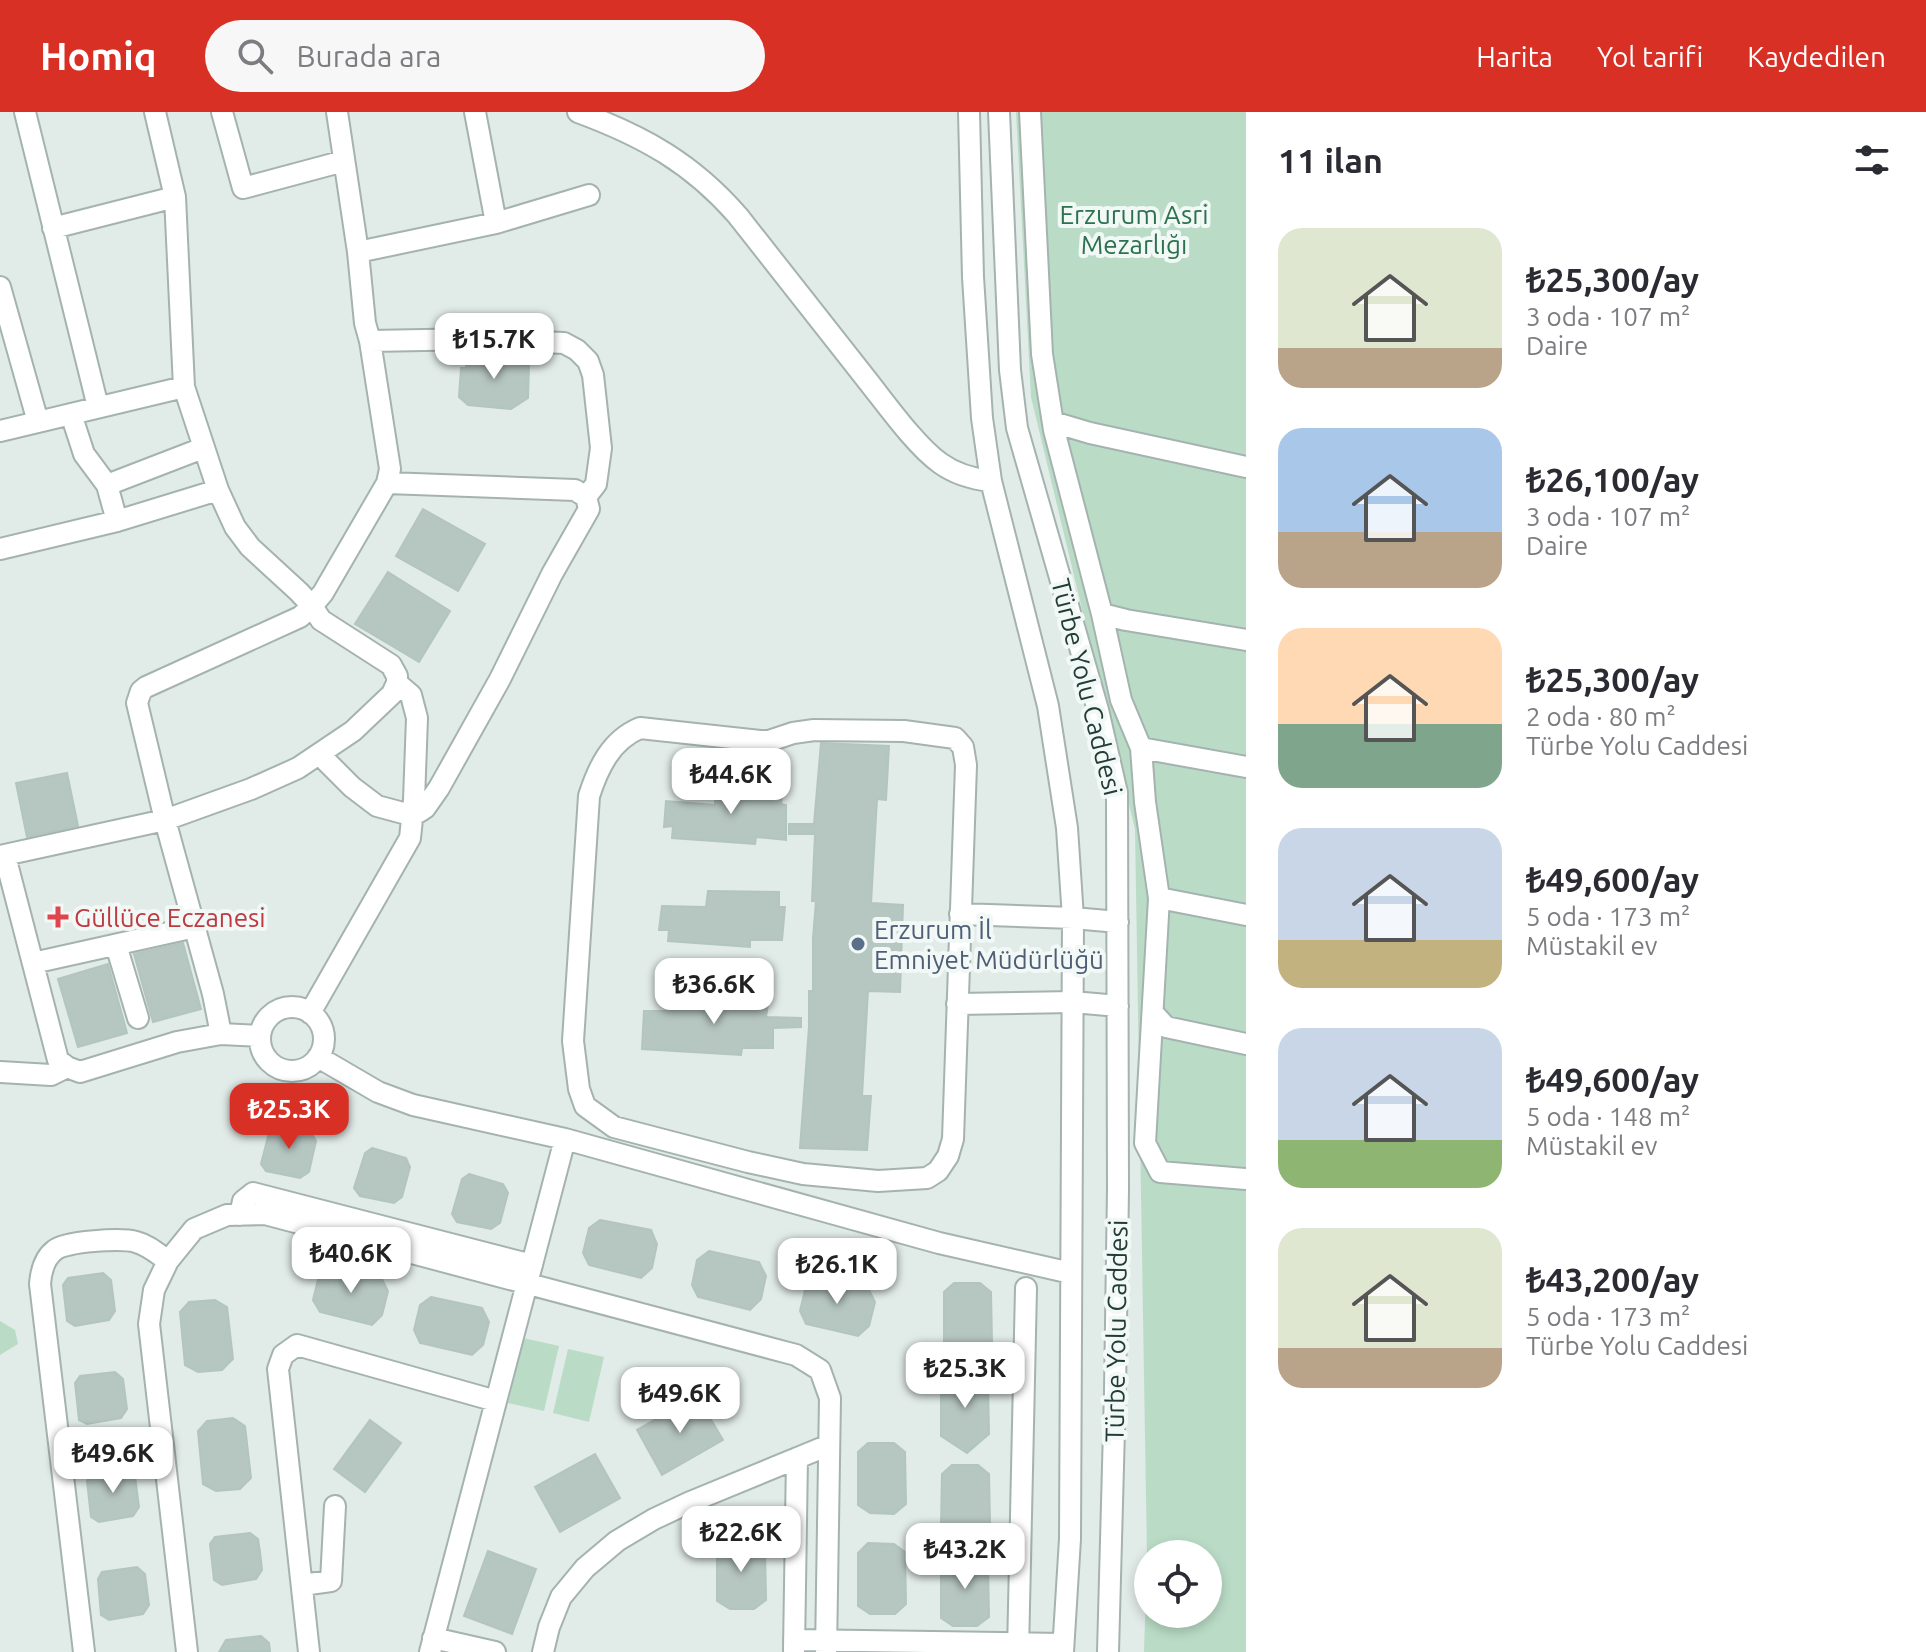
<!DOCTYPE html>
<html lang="tr">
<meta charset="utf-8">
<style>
body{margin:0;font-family:Ubuntu,sans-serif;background:#f7f7f7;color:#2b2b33;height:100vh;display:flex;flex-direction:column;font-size:30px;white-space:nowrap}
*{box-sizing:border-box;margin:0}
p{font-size:26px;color:#7c7c81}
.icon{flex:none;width:44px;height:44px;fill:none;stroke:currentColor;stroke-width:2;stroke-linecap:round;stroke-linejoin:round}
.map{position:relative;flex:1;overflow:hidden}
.details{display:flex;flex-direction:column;background:#fff;width:680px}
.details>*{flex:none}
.controls{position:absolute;left:1134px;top:1428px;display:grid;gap:16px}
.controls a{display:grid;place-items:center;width:88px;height:88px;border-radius:50%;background:#fff;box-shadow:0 4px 12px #0003;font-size:40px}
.price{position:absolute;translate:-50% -68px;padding:0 18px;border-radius:16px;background:#fff;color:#222;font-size:26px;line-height:52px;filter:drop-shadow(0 2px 4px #0008)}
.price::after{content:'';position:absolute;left:50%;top:48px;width:24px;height:18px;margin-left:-12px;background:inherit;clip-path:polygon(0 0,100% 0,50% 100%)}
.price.active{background:#d93025;color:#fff}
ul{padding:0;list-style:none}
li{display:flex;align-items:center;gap:24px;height:200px;padding:0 32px}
li span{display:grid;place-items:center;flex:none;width:224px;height:160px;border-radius:24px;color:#555}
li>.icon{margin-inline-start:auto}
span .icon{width:96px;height:96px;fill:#fffc;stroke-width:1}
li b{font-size:34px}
h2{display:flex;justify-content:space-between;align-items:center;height:96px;padding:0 32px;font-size:34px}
header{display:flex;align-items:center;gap:48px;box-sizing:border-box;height:112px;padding:0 40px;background:#d93025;color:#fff}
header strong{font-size:38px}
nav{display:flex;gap:44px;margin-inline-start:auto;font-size:28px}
.search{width:560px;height:72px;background:#f7f7f7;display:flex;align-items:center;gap:20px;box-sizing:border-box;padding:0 28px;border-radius:44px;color:#7c7c81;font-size:30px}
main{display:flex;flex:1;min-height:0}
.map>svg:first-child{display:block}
.green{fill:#badcc6;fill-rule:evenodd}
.building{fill:#b6c6c1;stroke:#b3c5bf;stroke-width:2}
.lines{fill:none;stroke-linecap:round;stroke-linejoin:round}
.minor-casing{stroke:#a4b3af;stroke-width:24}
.minor{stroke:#fff;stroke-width:20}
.health-dot{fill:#e0444e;stroke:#f1f8f5;stroke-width:3}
.service-dot{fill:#5c6f8a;stroke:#f1f8f5;stroke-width:3}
.labels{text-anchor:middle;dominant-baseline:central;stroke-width:8;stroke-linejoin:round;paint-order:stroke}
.park-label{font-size:26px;fill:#2c724e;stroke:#f1f8f5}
.street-label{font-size:26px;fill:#223c37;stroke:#f1f8f5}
.health-label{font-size:26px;fill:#be3a42;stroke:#f1f8f5;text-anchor:start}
.service-label{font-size:26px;fill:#4e5e75;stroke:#f1f8f5;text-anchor:start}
</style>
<header>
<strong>Homiq</strong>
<div class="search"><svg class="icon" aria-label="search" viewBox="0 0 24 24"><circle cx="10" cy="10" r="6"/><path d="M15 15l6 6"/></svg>Burada ara</div>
<nav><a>Harita</a><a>Yol tarifi</a><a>Kaydedilen</a></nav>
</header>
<main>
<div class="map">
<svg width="1246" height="1540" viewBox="0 0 1246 1540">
<rect width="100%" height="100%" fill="#e1ebe8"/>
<path class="green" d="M 1016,0 L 1246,0 L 1246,1540 L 1144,1540 L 1147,1445 L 1135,717 L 1031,285 ZM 1148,1442 L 1208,1442 L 1208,1502 L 1148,1502 Z
M 0,1209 L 15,1218 L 18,1232 L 0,1243 Z
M 523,1226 L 559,1234 L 544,1299 L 508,1291 Z
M 568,1237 L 604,1245 L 589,1310 L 553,1301 Z"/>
<path class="building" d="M 474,241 L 520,244 L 520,252 L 529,253 L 528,286 L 511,297 L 468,293 L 459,285 L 461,256 L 466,256 L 467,247 L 473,247 Z
M 423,397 L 485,432 L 458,479 L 396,444 Z
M 388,460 L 450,499 L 419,550 L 355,512 Z
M 821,631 L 889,634 L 886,688 L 877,687 L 871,791 L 903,793 L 900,880 L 868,879 L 862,984 L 871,984 L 867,1038 L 800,1036 L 809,915 L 809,879 L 813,879 L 813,826 L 816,789 L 812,789 L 815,722 L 789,722 L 789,712 L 814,712 Z
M 67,661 L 78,714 L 27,725 L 16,671 Z
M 716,673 L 783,676 L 781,692 L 786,693 L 786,728 L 756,725 L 755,732 L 672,726 L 673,714 L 664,715 L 666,689 L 715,693 Z
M 708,779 L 779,780 L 779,795 L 785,795 L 782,828 L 750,828 L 750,835 L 668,829 L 669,818 L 659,818 L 662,794 L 706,795 Z
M 183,831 L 201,897 L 153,910 L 134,842 Z
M 108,852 L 127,921 L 78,935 L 58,867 Z
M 686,882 L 769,886 L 766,905 L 801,906 L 801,915 L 773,916 L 773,936 L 742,936 L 741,943 L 642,937 L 644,899 L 685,899 Z
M 277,1011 L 311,1020 L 316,1029 L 309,1060 L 300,1066 L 266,1059 L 261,1052 L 270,1017 Z
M 372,1036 L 406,1046 L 410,1055 L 402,1085 L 394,1091 L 360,1084 L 354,1076 L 365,1041 Z
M 469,1062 L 503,1072 L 508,1081 L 500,1111 L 491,1117 L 457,1110 L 452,1102 L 462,1067 Z
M 600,1108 L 651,1118 L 657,1132 L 652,1156 L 641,1166 L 589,1153 L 583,1141 L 589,1116 Z
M 709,1139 L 759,1150 L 766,1164 L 761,1187 L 750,1198 L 698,1185 L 692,1173 L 697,1148 Z
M 331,1154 L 381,1165 L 388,1179 L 382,1203 L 372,1213 L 320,1200 L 313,1188 L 319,1163 Z
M 103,1161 L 111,1168 L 115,1199 L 109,1208 L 75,1214 L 67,1209 L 63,1173 L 68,1166 Z
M 817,1165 L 868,1176 L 875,1190 L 869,1214 L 858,1224 L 806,1212 L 800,1199 L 806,1174 Z
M 954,1171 L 980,1171 L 991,1180 L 992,1231 L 981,1241 L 956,1241 L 944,1233 L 944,1180 Z
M 431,1185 L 482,1196 L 489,1210 L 483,1233 L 472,1243 L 420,1231 L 414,1218 L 420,1193 Z
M 215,1188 L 227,1195 L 233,1247 L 222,1258 L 198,1260 L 185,1253 L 180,1200 L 189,1190 Z
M 115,1260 L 123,1267 L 127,1297 L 121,1306 L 87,1312 L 79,1308 L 75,1271 L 80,1264 Z
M 951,1262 L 977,1262 L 988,1270 L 989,1322 L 967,1341 L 941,1324 L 941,1271 Z
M 697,1284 L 723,1328 L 662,1363 L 637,1318 Z
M 233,1306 L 245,1314 L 251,1366 L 240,1377 L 216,1379 L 203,1372 L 198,1319 L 207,1309 Z
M 370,1308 L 401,1331 L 365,1380 L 334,1357 Z
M 868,1331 L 894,1331 L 905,1340 L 906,1392 L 894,1402 L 870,1401 L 858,1393 L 858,1340 Z
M 595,1342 L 620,1386 L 560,1420 L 535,1375 Z
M 952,1353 L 978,1353 L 989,1362 L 990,1413 L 978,1423 L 954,1423 L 941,1415 L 942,1362 Z
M 127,1357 L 135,1364 L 139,1395 L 133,1404 L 99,1410 L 91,1405 L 87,1369 L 92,1361 Z
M 250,1421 L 258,1427 L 260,1440 L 262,1458 L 256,1467 L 222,1473 L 214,1468 L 210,1432 L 215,1425 Z
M 728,1427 L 754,1427 L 765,1436 L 766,1488 L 754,1497 L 730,1497 L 717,1489 L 717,1436 Z
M 868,1431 L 894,1432 L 905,1440 L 906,1492 L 895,1502 L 870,1502 L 858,1494 L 858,1441 Z
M 488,1439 L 536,1457 L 512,1522 L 464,1504 Z
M 951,1444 L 977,1444 L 988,1453 L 989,1505 L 977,1514 L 953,1514 L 941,1506 L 941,1453 Z
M 137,1455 L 145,1462 L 149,1493 L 143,1502 L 109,1508 L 101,1503 L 98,1467 L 102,1460 Z
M 261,1524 L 269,1531 L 270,1540 L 219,1540 L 226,1528 Z"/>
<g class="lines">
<defs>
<path id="minor" d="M 25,0 L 98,295
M 222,0 L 243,76 L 344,49
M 475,0 L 496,111
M 578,0 C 643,24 692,51 738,104 C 781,159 824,213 867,268 C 886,292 916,334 940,351 C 955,362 973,367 991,369
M 969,0 L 973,165 L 982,306 L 991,369 L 1048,594 L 1067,716 L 1073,806 L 1070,1427 L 1063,1540
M 999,0 L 1010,258 L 1017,316 L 1098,598 L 1117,681 L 1118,1077 L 1115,1280 L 1108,1540
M 1030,0 L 1042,242 L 1054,318 L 1102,502 L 1121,588 L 1141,636 L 1145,690 L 1159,786 L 1145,1031 L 1160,1060 L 1246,1067
M 53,116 L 175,85
M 358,140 L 496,111 L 589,83
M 0,175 L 38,310
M 370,229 L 478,227 L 564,231 L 577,238 L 588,249 L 593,263 L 601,336 L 596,372 L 586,385
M 71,302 L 84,342 L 107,373 L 117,409
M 1053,310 L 1090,321 L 1246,355
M 0,319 L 184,275
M 107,373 L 203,336
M 0,437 L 117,409 L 218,378
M 1102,502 L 1126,508 L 1246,528
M 640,616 L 760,629 L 769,629 L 793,621 L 814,618 L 904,619 L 955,626 L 963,635 L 966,653 L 953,1027 L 948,1044 L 938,1059 L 927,1066 L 878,1069 L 803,1062 L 748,1050 L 614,1015 L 585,994 L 579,977 L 573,929 L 589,684 C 598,656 611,628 640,616 Z
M 1141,636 L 1246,655
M 320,643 L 352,675 L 377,694 L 403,701 L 419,700 L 425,696 L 439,676 L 500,567 L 552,462 L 589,397 L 586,385 L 575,378 L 387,371
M 0,744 L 165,708 L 251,677 L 298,656 L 353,619 L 392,582 L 397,571 L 397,564 L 391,553 L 321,508 L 312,494 L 299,480 L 250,435 L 235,415 L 218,378 L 184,275 L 175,85 L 155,0
M 5,744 L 58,948 L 67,955 L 80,960 L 177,930 L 221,922 L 260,924
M 1159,786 L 1246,803
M 960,802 L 1073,806 L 1118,810
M 116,833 L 138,906
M 33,851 L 195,815
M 957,892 L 1073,890 L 1118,894
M260 927a32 32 0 1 1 64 0a32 32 0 1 1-64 0Z
M 310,901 L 410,726 L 414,688 L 417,606 L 411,583 L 397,571
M 1154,902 L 1166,915 L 1246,932
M 221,922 L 213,882 L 165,708 L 137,591 L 141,579 L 146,575 L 300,505 L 312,494 L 323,481 L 387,371 L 390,357 L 370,229 L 365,211 L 358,140 L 337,0
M 318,945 L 378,980 L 413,993 L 565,1027 L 939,1131 L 1071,1161
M 0,960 L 51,963 L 67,955
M 240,1103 L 243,1089 L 253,1081 L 532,1153
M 302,1473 L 331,1469 L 335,1394
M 433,1526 L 495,1540
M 794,1528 L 1063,1532
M 794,1538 L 797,1346
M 84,1540 L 40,1172 C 41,1159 44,1146 55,1138 C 65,1129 122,1126 136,1130 C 148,1133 158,1142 168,1149
M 187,1540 L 149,1212 L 154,1178 L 168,1149 L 194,1117 L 227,1103 L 265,1102 L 796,1243 L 820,1258 L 830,1286 L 826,1540
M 309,1540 L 278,1257 L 283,1243 L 297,1233 L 496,1289
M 430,1540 L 565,1027
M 543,1540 L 549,1515 L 561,1485 L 585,1456 L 617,1429 L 654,1407 L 688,1391 L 829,1333
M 1018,1540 L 1026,1176"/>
</defs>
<use href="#minor" class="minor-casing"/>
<use href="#minor" class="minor"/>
</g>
<path class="health-dot" d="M54 793h8v8h8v8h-8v8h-8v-8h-8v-8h8z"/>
<circle class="service-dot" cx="858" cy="832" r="8"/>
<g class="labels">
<g class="park-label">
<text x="1134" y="102">Erzurum Asri<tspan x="1134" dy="30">Mezarlığı</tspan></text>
</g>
<g class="street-label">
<text transform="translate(1087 575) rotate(76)">Türbe Yolu Caddesi</text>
<text transform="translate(1116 1219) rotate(-89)">Türbe Yolu Caddesi</text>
</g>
<g class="health-label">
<text x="74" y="805">Güllüce Eczanesi</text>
</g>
<g class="service-label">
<text x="874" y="817">Erzurum İl<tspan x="874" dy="30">Emniyet Müdürlüğü</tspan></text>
</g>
</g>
</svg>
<div class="controls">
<a><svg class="icon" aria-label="locate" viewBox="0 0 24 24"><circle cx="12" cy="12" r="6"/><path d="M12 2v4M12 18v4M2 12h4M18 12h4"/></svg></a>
</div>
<b class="price" style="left:494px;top:269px">₺15.7K</b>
<b class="price" style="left:731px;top:704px">₺44.6K</b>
<b class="price" style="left:714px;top:914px">₺36.6K</b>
<b class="price active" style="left:289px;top:1039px">₺25.3K</b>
<b class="price" style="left:351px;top:1183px">₺40.6K</b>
<b class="price" style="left:837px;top:1194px">₺26.1K</b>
<b class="price" style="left:965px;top:1298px">₺25.3K</b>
<b class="price" style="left:680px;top:1323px">₺49.6K</b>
<b class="price" style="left:113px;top:1383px">₺49.6K</b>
<b class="price" style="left:741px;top:1462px">₺22.6K</b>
<b class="price" style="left:965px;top:1479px">₺43.2K</b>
</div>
<section class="details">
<h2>11 ilan<svg class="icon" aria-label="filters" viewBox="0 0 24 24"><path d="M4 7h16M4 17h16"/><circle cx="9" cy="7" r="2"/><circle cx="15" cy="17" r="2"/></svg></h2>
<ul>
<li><span style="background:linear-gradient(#dfe7d0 75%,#b9a48a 0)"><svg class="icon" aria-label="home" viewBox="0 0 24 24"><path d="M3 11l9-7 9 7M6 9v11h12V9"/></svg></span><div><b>₺25,300/ay</b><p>3 oda · 107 m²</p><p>Daire</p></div></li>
<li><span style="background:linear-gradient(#a9c7e8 65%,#b9a48a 0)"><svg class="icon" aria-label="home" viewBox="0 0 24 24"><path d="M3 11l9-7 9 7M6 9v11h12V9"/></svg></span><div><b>₺26,100/ay</b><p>3 oda · 107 m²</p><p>Daire</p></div></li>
<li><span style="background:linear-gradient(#ffd9b3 60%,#7fa58c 0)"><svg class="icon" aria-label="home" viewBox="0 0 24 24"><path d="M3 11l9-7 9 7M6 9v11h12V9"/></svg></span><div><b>₺25,300/ay</b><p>2 oda · 80 m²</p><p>Türbe Yolu Caddesi</p></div></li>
<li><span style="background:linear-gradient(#c9d6e8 70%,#c2b280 0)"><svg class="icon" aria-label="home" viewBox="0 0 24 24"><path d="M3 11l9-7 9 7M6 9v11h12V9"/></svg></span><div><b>₺49,600/ay</b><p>5 oda · 173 m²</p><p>Müstakil ev</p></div></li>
<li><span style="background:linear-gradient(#c9d6e8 70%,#8fb573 0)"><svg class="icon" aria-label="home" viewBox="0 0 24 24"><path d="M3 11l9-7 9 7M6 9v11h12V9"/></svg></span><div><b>₺49,600/ay</b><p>5 oda · 148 m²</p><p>Müstakil ev</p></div></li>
<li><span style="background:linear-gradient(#dfe7d0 75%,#b9a48a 0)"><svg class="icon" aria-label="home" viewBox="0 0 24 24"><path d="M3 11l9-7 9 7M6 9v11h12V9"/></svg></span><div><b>₺43,200/ay</b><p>5 oda · 173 m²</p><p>Türbe Yolu Caddesi</p></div></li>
</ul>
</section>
</main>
